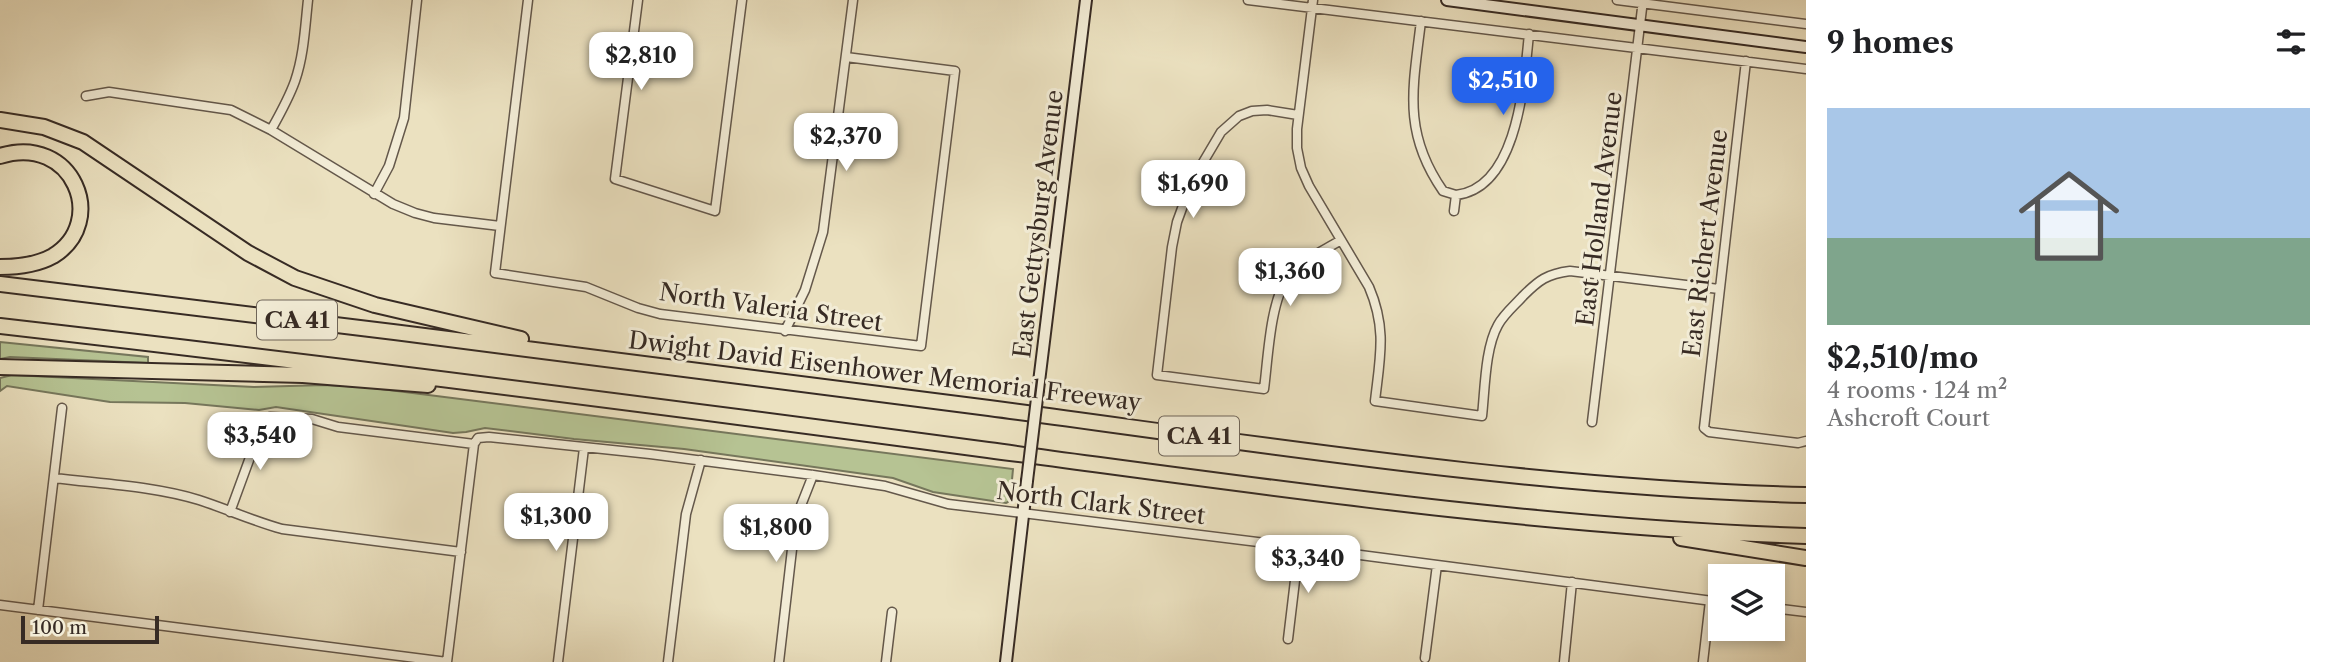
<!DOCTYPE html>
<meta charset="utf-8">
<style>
body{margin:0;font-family:"Libre Caslon Text",serif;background:#f6f6f6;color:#202124;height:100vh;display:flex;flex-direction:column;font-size:26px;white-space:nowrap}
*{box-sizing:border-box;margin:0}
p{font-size:23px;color:#757577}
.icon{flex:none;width:38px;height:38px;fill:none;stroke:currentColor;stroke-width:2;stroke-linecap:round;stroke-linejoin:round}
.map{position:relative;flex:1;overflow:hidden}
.sheet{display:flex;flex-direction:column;background:#fff;width:525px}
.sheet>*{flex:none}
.buttons{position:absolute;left:1708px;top:564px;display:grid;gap:14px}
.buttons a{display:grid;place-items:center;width:77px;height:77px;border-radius:0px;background:#fff;box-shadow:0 4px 10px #0003;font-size:35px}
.scale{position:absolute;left:21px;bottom:18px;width:138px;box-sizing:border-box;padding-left:7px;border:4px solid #372b24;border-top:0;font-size:19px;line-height:24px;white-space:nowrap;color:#372b24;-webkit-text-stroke:5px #f2ecd6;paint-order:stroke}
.price{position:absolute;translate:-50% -60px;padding:0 16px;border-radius:14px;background:#fff;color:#222;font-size:23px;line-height:46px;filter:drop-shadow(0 2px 4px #0008)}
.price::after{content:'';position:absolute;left:50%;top:42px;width:21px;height:16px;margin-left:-10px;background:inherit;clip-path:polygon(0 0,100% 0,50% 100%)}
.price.active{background:#2563eb;color:#fff}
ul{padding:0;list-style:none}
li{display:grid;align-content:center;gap:14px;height:371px;padding:0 21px}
li span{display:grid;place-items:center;height:217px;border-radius:0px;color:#555}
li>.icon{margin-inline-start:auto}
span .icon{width:126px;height:126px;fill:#fffc;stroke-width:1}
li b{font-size:30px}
h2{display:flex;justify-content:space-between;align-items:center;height:84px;padding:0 21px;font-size:30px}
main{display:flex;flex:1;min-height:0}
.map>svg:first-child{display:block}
.green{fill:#b6c393;stroke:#76775c;stroke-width:2}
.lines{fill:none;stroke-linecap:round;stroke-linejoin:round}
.street-casing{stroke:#64584b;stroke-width:11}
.secondary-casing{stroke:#372b24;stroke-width:14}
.highway-casing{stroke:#372b24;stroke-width:18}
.street{stroke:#f2ecd6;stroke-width:8}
.secondary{stroke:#f2ecd6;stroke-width:10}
.highway{stroke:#ebe1c0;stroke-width:14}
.secondary-bridge-casing{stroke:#372b24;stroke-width:14;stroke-linecap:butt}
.secondary-bridge{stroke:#f2ecd6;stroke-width:10}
.labels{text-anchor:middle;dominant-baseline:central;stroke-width:6;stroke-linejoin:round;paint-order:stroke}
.shield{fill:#f2ecd6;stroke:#6f6559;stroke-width:2}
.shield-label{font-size:23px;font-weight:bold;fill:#372b24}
.street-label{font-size:24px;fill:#372b24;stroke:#f2ecd6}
</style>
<main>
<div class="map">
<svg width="1806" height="662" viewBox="0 0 1806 662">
<rect width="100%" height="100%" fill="#ebe1c0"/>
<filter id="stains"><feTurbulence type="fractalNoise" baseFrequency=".00286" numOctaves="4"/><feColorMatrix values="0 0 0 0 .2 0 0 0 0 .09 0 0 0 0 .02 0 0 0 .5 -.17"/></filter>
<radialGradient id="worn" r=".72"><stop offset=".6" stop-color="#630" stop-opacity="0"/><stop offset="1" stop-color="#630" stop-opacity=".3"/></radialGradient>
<path class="green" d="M 0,342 L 148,357 L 148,363 L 10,357 L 0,359 Z
M 12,375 L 254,387 L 325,385 L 365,387 L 1013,469 L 1010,501 L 1006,503 L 933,492 L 893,478 L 684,449 L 574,439 L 485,428 L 466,432 L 453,433 L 276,407 L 259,410 L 185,403 L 110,402 L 7,386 L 0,391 L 0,378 Z"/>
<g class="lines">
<defs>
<path id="street" d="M 528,0 L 495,273 L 586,287 L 638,308 L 660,314 L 921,346 L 955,71 L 846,57
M 638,0 L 615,179 L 715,211 L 742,0
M 1248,0 L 1806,69
M 1313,0 L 1297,129 L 1297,148 L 1301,168 L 1309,186 L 1369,287 C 1387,329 1380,357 1375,401 L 1482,416 C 1485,389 1485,348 1498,325 C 1504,314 1515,305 1523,296 C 1539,280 1547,274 1570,271 L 1719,289
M 1617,0 L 1806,24
M 1421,21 C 1413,88 1402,132 1443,191 L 1456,195 L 1454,211
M 1746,61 L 1704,428 L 1709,432 L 1798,443 L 1806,441
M 86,96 L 109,92 L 231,110 L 271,130 L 393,204 L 415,213 L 434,218 L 500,226
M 1298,115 L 1267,110 L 1252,111 L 1239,116 L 1221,132 L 1192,181 L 1177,222 L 1172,247 L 1157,375 L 1264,389 C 1268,359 1270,301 1288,277 C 1300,261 1323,251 1341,240
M 271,130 C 280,114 289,98 295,81 C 304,55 305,27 308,0
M 374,194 L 389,166 L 404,118 L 417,0
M 1456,195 C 1518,188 1524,82 1529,34
M 785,331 L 805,290 L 823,232 L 853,0
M 1592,422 L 1643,0
M 54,478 C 102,484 153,486 199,500 C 227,509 253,521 282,529 L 461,552
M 230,512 L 263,422 L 270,417 L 312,419 L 338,427 L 474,444
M 0,605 L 447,662 L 474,444 L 478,438 L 489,437 L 650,454 L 813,475 L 885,486 L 948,504 L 1299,547 L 1720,602
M 1773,608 L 1806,612
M 38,610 L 62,408
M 1288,639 L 1299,547
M 1425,658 L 1437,565
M 558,662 L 584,448
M 668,662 L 686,514 L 701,460
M 779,662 L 794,532 L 800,508 L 813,475
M 886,662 L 892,612
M 1564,662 L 1572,582
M 1703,662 L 1710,601"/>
<path id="secondary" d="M 1447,0 L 1806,47
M 1038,390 L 1086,0
M 1006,662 L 1027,481"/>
<path id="highway" d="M 0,120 L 44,127 L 83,142 L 248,253 L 295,278 L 375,305 L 521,339
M 0,156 C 73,133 109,222 53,256 C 37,265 18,267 0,267
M 0,284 C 330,324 659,364 989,408 C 1260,444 1532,488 1806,495
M 0,326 C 330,364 659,406 988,450 C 1260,486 1532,527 1806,536
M 0,367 L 303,375 L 428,385
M 1681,538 L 1806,558"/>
</defs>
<use href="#street" class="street-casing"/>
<use href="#secondary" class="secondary-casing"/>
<use href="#highway" class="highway-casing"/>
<use href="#street" class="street"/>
<use href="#secondary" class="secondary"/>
<use href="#highway" class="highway"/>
<defs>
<path id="secondary-bridge" d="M 1027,481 L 1038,390"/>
</defs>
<use href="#secondary-bridge" class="secondary-bridge-casing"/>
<use href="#secondary-bridge" class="secondary-bridge"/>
</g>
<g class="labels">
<g class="shield">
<rect x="257" y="300.5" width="80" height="39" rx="5"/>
<rect x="1159" y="416.5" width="80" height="39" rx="5"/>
</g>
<g class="shield-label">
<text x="297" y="320">CA 41</text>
<text x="1199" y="436">CA 41</text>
</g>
<g class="street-label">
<text transform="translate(1599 209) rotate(-83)">East Holland Avenue</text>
<text transform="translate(1038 224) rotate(-83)">East Gettysburg Avenue</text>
<text transform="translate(1705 243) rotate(-83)">East Richert Avenue</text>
<text transform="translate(771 307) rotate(8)">North Valeria Street</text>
<text transform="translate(885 371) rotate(7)">Dwight David Eisenhower Memorial Freeway</text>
<text transform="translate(1101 503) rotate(7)">North Clark Street</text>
</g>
</g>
<rect width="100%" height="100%" filter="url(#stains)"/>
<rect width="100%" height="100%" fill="url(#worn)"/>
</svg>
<div class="buttons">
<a><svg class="icon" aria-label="layers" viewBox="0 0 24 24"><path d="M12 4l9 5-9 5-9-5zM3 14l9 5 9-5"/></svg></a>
</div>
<div class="scale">100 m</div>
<b class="price" style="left:641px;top:92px">$2,810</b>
<b class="price active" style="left:1503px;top:117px">$2,510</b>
<b class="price" style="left:846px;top:173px">$2,370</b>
<b class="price" style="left:1193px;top:220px">$1,690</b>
<b class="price" style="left:1290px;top:308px">$1,360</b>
<b class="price" style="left:260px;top:472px">$3,540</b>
<b class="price" style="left:556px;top:553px">$1,300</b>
<b class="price" style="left:776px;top:564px">$1,800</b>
<b class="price" style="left:1308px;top:595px">$3,340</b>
</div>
<section class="sheet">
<h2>9 homes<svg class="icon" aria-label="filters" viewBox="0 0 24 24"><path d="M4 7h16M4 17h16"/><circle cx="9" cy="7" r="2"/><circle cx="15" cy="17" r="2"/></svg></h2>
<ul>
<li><span style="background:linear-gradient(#a9c7e8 60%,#7fa58c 0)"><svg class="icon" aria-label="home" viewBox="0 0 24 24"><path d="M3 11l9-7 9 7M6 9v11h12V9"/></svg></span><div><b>$2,510/mo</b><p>4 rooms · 124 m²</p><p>Ashcroft Court</p></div></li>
</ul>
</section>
</main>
